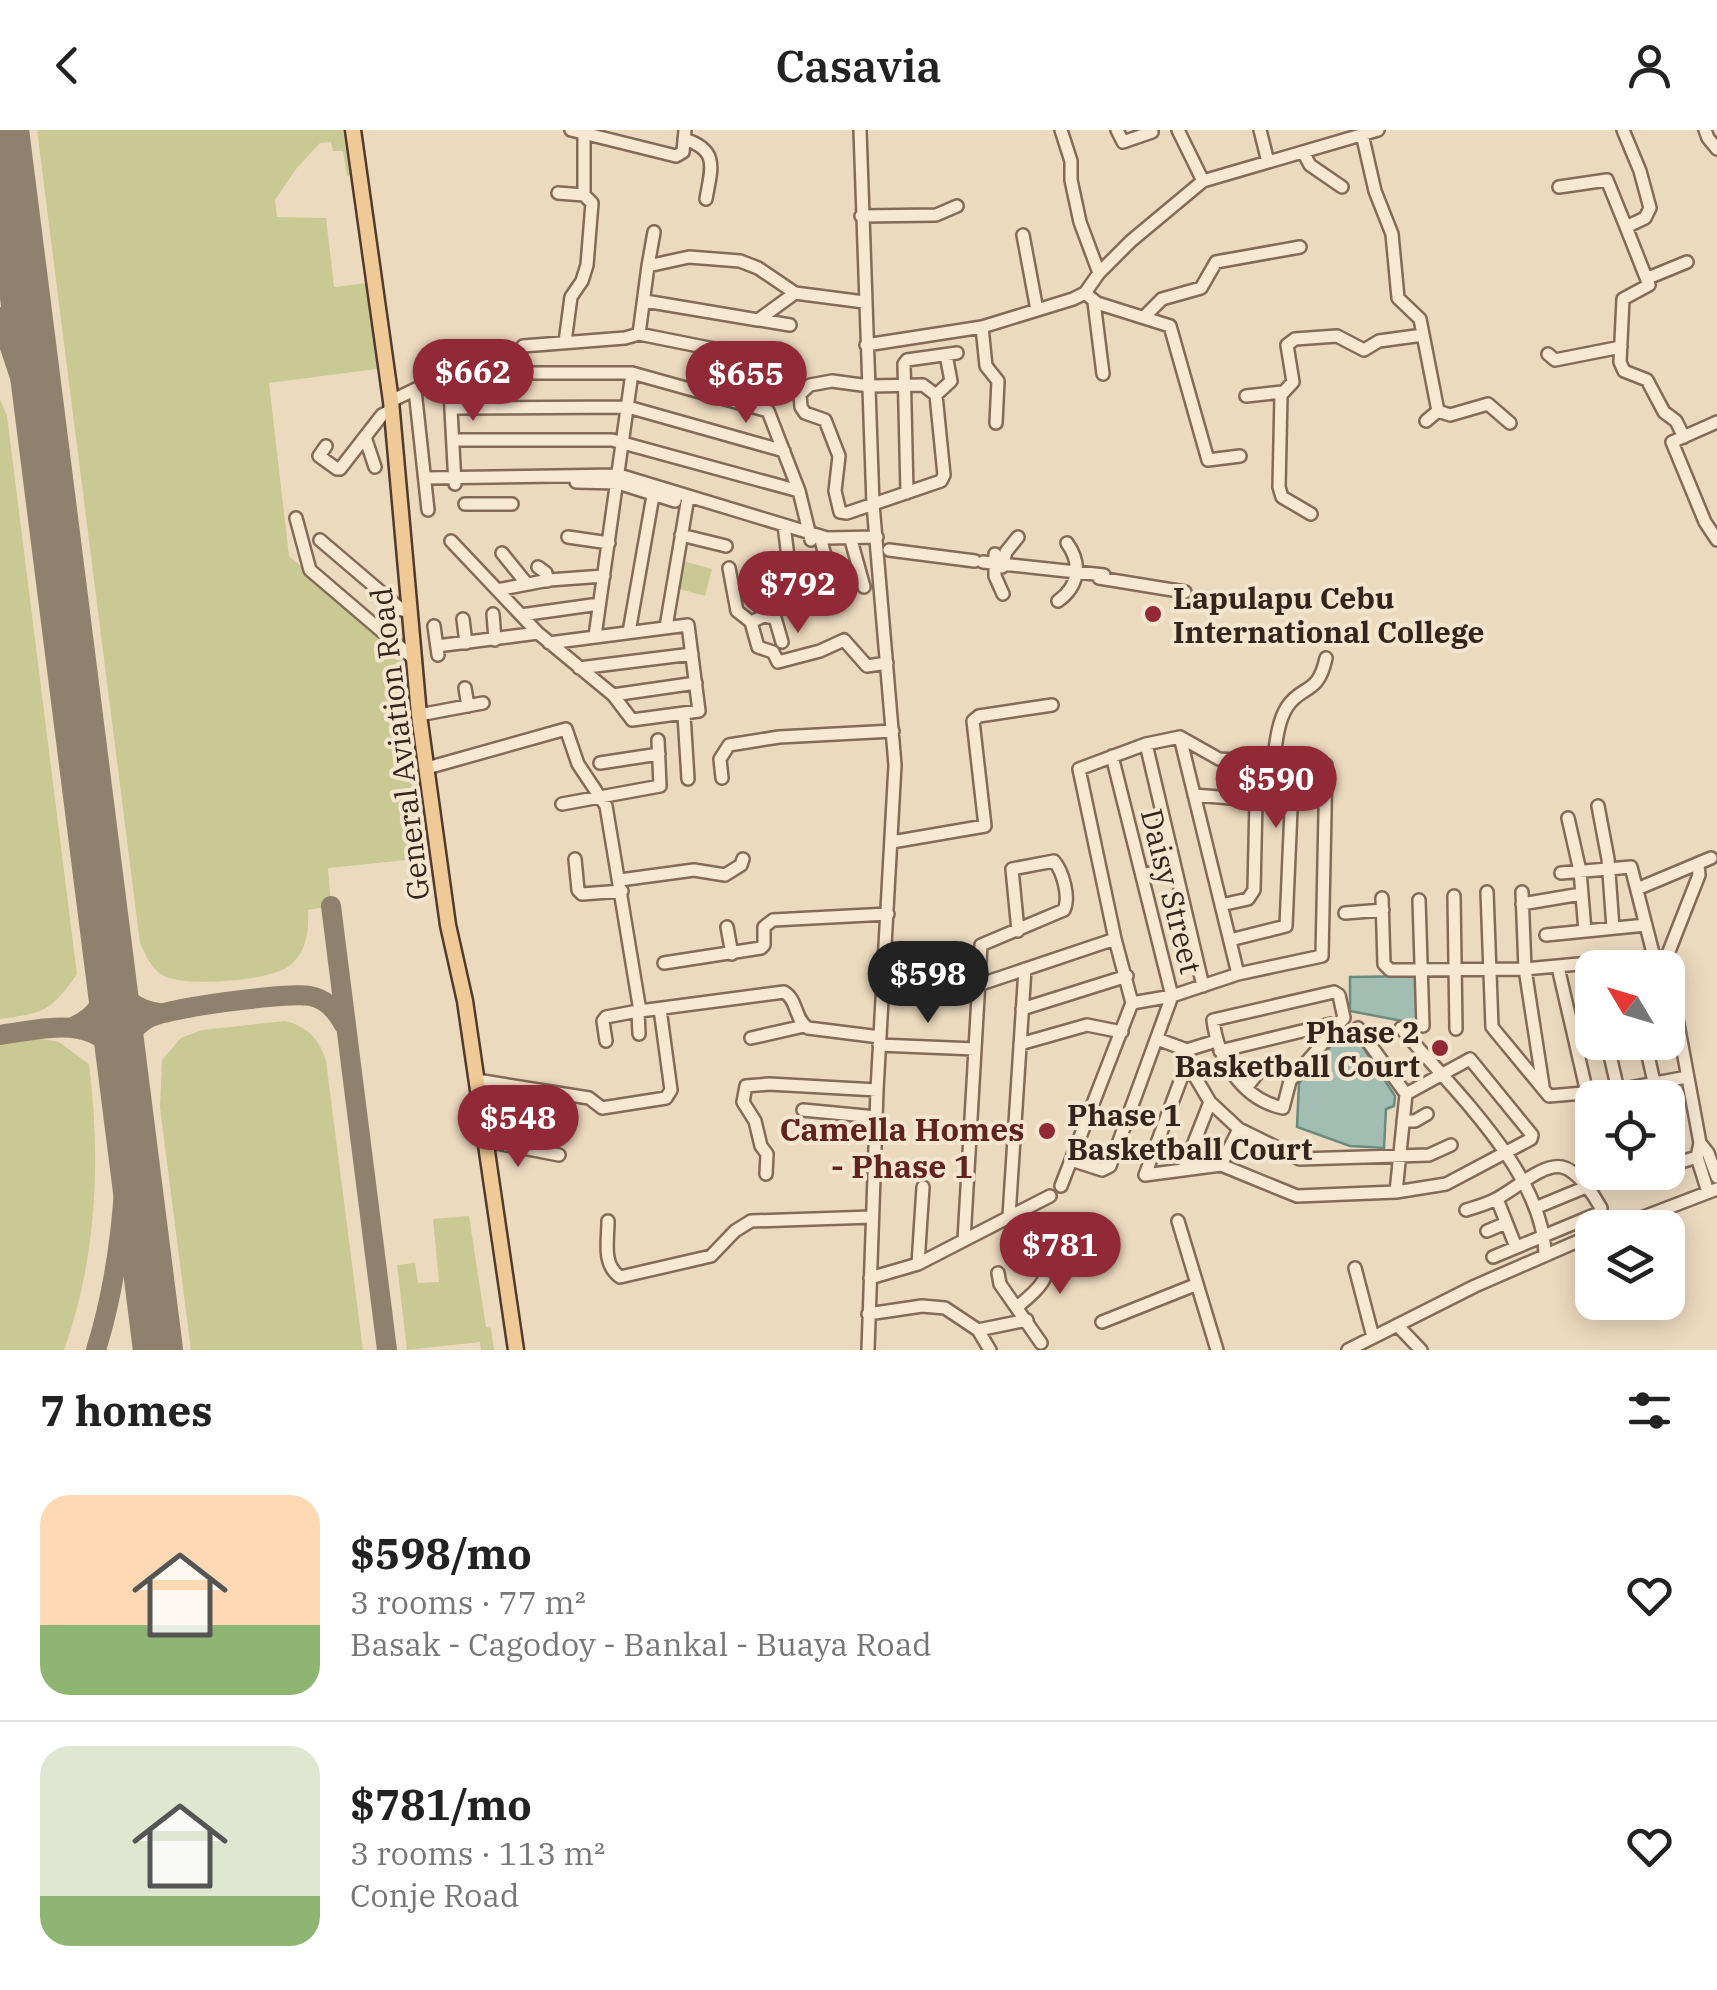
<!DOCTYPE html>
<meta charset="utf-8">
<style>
body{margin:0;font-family:"IBM Plex Serif",serif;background:#f6f6f6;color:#222;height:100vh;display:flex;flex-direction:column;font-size:38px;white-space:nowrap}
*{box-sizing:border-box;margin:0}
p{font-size:32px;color:#767676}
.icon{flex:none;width:55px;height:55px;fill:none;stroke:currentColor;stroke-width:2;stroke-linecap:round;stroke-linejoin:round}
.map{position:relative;height:1220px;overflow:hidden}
.sheet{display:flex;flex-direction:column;background:#fff;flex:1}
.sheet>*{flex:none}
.needle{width:65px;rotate:308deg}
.tools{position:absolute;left:1575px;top:820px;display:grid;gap:20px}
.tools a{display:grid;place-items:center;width:110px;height:110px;border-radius:20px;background:#fff;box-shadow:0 5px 25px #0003;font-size:50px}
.price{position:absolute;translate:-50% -85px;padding:0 22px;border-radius:35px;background:#912a36;color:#fff;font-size:32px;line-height:65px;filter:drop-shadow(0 2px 5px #0008)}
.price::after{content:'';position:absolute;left:50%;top:60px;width:30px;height:22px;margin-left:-15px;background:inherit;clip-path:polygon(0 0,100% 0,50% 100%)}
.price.on{background:#222;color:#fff}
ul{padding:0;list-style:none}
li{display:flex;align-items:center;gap:30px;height:250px;padding:0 40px}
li+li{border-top:2px solid #e0e0e0}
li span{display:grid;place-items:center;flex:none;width:280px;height:200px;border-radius:30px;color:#555}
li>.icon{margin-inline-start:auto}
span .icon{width:120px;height:120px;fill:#fffc;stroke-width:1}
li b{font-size:42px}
h2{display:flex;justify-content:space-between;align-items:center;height:120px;padding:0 40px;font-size:42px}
header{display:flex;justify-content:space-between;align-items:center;height:130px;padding:0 40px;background:#fff;font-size:45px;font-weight:600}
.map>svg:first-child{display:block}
.green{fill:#c9c994}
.water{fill:#a2beb3;stroke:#6a8b7f;stroke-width:2.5}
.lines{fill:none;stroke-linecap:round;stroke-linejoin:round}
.taxiway{stroke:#90806e;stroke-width:20}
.runway{stroke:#90806e;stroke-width:50}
.minor-casing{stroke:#846b58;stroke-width:16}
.major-casing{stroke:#523a2d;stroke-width:19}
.minor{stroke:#f7e8d2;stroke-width:11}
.major{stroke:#efca97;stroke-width:14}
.poi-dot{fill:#912a36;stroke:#f4e5ce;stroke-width:4}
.labels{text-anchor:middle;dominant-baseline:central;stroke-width:8;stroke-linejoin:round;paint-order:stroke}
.poi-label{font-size:30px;font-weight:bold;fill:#34251c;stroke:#f4e5ce;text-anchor:start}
.street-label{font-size:30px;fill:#34251c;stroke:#f4e5ce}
.neighbourhood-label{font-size:32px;font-weight:bold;fill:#5f241d;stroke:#f4e5ce}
</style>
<header><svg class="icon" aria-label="back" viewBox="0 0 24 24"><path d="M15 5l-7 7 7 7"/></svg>Casavia<svg class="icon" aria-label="person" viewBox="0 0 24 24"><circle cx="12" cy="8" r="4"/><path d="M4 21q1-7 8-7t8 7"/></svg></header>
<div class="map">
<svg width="1717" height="1220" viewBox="0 0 1717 1220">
<rect width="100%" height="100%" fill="#ecdabf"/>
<path class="green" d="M 37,0 L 343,0 L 352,45 L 347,46 L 343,21 L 333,21 L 331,12 L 320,13 L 296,39 L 275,70 L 277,87 L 326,88 L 334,157 L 367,153 L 377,239 L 269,253 L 289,426 L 400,521 L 426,728 L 328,738 L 331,776 L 308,780 C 309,801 307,822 289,836 C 271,851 183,858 162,845 C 150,837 146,825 140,813 Z
M 0,269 L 7,286 L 77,844 C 51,881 45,883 0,889 Z
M 679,430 L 712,439 L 705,466 L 676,458 Z
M 285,891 C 307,896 320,910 326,931 L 363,1220 L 191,1220 L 160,978 L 162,930 L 181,908 L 202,900 Z
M 42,909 L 59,912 L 89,934 C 101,1030 97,1128 64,1220 L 0,1220 L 0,914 Z
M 469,1086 L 486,1197 L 491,1198 L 494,1220 L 481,1220 L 480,1212 L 407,1220 L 397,1135 L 415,1133 L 418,1153 L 439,1152 L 433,1089 Z"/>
<path class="water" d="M 1417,846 L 1418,894 L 1350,881 L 1350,847 Z
M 1342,903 L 1355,905 L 1395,966 L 1394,976 L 1386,979 L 1384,1018 L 1350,1016 L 1297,997 L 1299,953 Z"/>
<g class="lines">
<path class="taxiway" d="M 0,187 L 44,320
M 331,776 L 387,1220
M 110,844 C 119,867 135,880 159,883
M 73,897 C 96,887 108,869 110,844
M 0,905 C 44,899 102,882 122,935
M 122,935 C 123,916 130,899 147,889 C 163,878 289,862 310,866 C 326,869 337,881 344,895
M 96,1220 C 120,1143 125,1067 128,987"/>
<path class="runway" d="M 4,0 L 158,1220"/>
<defs>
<path id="minor" d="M 571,0 L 676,26 L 683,22 L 685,0
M 860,0 L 873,374 L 895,635 L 877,960 L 868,1220
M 1061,0 L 1071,31 L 1071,50 L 1080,92 L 1099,143
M 1117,0 L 1123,12 L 1152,2
M 1178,0 L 1203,51
M 1260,0 L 1268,32
M 1623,0 L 1640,41 L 1650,78 L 1645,88 L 1626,97 L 1649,155 L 1623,169 L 1620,232 L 1624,241 L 1647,250 L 1664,282 L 1676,291 L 1684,307
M 1705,0 L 1708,8 L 1717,19
M 1362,4 L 1375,61 L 1392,104 L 1398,168 L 1420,189 L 1438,281 L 1426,291
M 684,9 C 720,20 711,39 706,69
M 1303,22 L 1310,35 L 1342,57
M 1559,57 L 1607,50 L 1626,97
M 558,63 L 584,65
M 861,86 L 936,85 L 957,76
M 1023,105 L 1037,180
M 648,136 L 654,102
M 1648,148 L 1687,132
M 1085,163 L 1097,173 L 1170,196 L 1208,330 L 1240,326
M 645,171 L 758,190 L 795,163
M 1094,172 L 1103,244
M 1144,187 L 1162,169 L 1201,158 L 1216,132 L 1300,117
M 760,190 L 790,195
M 982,197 L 986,236 L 998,251 L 996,293
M 639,204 L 714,219 L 721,225 L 722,234
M 565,212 L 571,167 L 582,151 L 587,135 L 592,73 L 584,65 L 584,3
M 866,215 L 982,197 L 1073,169 L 1085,163 L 1099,143 L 1131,111 L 1203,51 L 1378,0
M 523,216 L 625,208 L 639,204 L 648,136 L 689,127 L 740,131 L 758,138 L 795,163 L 864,172
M 1548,224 L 1555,230 L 1621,217
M 449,243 L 455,354
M 832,251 L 869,256 L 923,255 L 936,265 L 944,345 L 941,351 L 847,383 L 840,382 L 835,361 L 839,326 L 825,290 L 805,283 L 801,277 L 800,264 L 810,255 Z
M 415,260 L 428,380
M 936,265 L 951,251 L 946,225
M 1246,266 L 1282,262
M 391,271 L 449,243 L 632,243 L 768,281 L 799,361 L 811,410
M 452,278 L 628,277 L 784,321
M 1438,281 L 1450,285 L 1488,274 L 1510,293
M 1717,292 L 1672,312 L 1705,392 L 1717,410
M 365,307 L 375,337
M 454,310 L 612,310 L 799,361
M 326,316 L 319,326 L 337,339 L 340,339 L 382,285 L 392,280
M 425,348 L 619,345 L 827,408 L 877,407
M 576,352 L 618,353 L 675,371
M 907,363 L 904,234 L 907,230 L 957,223
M 465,374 L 512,374
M 1311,384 L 1282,367 L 1279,357 L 1281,265 L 1293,252 L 1287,215 L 1295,209 L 1337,206 L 1364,220 L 1379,211 L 1423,205
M 296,388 L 310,440 L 413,528
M 681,405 L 726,416
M 820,406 L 828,438
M 568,407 L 609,413
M 320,410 L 402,480 L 410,482
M 851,410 L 864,457
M 451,411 L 538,503 L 613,565 L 632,590 L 699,581 L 688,495 L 549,513
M 889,420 L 975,431
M 502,423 L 527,454
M 995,424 L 995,446 L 1003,464
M 766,432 L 788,427 L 784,395
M 983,432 L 1104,445
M 538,437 L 546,443 L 547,451
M 1002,437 L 1006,422 L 1018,407
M 729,438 L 737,481 L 751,492 L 758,517 L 773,522 L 778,532 L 820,521 L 844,510 L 867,536 L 887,533
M 1099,448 L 1185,462
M 497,460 L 549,450 L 604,446
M 1058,471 C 1079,456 1082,434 1067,413
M 493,484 L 495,510
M 521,485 L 599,474
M 767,486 L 762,454 L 780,448
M 463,489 L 466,513
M 751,492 L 764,486 L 775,488 L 782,512
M 434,496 L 438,525
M 666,497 L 688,367
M 629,502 L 654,360
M 595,506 L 632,243
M 437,516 L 538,503
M 579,538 L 692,524
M 465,558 L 468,576
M 613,565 L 696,553
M 419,585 L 483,573
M 684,585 L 688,649
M 1180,607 L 1238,844
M 1146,614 L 1203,856
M 600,633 L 659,624
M 1273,633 C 1276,615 1277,593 1287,577 C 1302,554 1318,566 1326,528
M 427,638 L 566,599 L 578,634 L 606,676 L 640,881 L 784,862 C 798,870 794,889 808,898 L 880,907
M 722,648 L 720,629 L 729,615 L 779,607 L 893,601
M 1194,665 L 1256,670 L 1254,760 L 1248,769 L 1221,775
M 562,674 L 660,656 L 658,610
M 1598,676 L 1608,729 L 1613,798
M 1568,688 L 1580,741 L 1585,801
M 892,712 L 985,696 L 973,591 L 979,586 L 1052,575
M 575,729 L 578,760 L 582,764 L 622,761
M 1561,743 L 1631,737 L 1654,827
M 1142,745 L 1175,737
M 620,750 L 694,740 L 725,745 L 741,735 L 743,729
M 1637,759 L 1711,728
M 1487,762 L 1492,897 L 1549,966 L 1618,960 L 1687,947
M 1522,762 L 1525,839 L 1543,956
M 1454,766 L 1456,899
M 1382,768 L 1384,834 L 1390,840 L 1525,839 L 1654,827 L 1666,829
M 1419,770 L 1423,896
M 1522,774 L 1581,764
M 1345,783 L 1383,780
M 727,797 L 732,824
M 1546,805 L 1646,795
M 1230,810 L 1286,796 L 1293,633
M 1666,829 L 1700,1013
M 1666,829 L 1699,745 L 1698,735
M 664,833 L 761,818 L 764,815 L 764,797 L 773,790 L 888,784
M 1558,837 L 1587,963
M 981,854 L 1115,809
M 1022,879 L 1127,846
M 1358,898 L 1406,964 L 1396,1062
M 1401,898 C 1451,958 1544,1043 1545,1125
M 751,908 L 804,896
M 1157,909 L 1187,920 L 1216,911
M 606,911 L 603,891 L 606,887 L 638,881 L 639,904
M 1607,912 L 1618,960
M 1645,912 L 1654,952
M 1020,914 L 1087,895 L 1122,902
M 879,915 L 975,919
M 1187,920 L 1187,933 L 1145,1045 L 1221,1035 L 1297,1066 L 1396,1062 L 1446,1054 L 1531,1009 L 1532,1005 L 1470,929 L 1406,964
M 1220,921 L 1331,894 L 1334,898 L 1331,904 L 1290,951 L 1283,978 C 1241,969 1218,929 1213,890 L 1334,862 L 1339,865 L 1344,888 L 1334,898
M 1187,933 L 1210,972 L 1239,999 L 1300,1029 L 1429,1025 L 1451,1015
M 477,950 L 589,968 L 602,978 L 666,968 L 671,960 L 660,879
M 1246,958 L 1257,944
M 803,980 L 876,987
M 1403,991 L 1415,991 L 1427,984
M 486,1011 L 559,1025
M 1071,1030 L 1102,1040 L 1110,1036 L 1172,866 L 1112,626
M 1221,1035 L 1239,999
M 1668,1036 L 1697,1027
M 1184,1038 L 1210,972
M 766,1044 L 767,1024 L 761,1016 L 755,991 L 743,972 L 746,956 L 769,954 L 877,960
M 1061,1056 L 1132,873 L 1115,809 L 1079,639 L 1146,614 L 1180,607 L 1219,629 L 1326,635 L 1322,826 L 1238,844 L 1172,866 L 1132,873
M 1708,1062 L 1697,1027 L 1700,1013 L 1708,1023 L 1717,1047
M 1497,1069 L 1516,1117
M 1535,1078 L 1586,1057
M 1466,1080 C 1476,1077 1487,1074 1496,1069 C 1513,1061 1542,1033 1562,1037 C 1577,1040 1594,1065 1601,1078 L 1599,1083 L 1493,1127
M 1009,1086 L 1025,839
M 608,1091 C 608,1112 602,1134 620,1147 L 711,1126 L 735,1101 L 751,1091 L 872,1087
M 1178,1091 L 1217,1220
M 1615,1098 L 1717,1059
M 1487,1101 L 1506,1093
M 964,1110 L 981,815 L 1064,780 C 1070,767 1063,742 1054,731 L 1012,739 L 1018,801
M 918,1134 L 923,1057
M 1355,1138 L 1373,1207
M 998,1143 L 1000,1154 L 1041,1213
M 870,1148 L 918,1134 L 1050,1066
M 1017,1177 C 1035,1162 1052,1150 1047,1124 L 1051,1117
M 868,1184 L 922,1176 L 945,1178 L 978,1200 L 1027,1190
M 1102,1192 L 1195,1155
M 1397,1195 L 1421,1220
M 978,1200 L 990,1220
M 1348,1220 L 1475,1156 L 1592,1105"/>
<path id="major" d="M 353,0 L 391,271 L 419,585 L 448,795 L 465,871 L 516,1220"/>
</defs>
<use href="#minor" class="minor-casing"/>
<use href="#major" class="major-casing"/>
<use href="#minor" class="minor"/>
<use href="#major" class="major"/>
</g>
<g class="poi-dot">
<circle cx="1153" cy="484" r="10"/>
<circle cx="1440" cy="918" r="10"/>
<circle cx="1047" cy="1001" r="10"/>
</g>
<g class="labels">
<g class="poi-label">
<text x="1173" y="467">Lapulapu Cebu<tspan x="1173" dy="34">International College</tspan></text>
<text x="1420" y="901" text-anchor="end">Phase 2<tspan x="1420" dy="34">Basketball Court</tspan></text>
<text x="1067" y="984">Phase 1<tspan x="1067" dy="34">Basketball Court</tspan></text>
</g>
<g class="street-label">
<text transform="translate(399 614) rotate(-97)">General Aviation Road</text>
<text transform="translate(1172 761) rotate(76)">Daisy Street</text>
</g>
<g class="neighbourhood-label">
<text x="902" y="999">Camella Homes<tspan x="902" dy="37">- Phase 1</tspan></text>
</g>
</g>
</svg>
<div class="tools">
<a><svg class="needle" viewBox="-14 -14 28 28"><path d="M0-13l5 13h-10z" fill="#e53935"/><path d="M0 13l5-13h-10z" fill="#767676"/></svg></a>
<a><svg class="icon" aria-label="locate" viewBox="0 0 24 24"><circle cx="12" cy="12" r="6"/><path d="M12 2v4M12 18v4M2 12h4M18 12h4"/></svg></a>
<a><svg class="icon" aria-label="layers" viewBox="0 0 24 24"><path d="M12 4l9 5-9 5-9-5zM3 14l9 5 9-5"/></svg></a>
</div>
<b class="price" style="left:473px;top:294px">$662</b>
<b class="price" style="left:746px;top:296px">$655</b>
<b class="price" style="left:798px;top:506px">$792</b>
<b class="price" style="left:1276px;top:701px">$590</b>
<b class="price on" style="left:928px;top:896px">$598</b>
<b class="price" style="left:518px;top:1040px">$548</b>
<b class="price" style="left:1060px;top:1167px">$781</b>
</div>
<section class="sheet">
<h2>7 homes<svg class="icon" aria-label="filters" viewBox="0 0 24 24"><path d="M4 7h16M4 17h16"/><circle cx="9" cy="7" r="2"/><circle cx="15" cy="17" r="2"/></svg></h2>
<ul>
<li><span style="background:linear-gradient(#ffd9b3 65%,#8fb573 0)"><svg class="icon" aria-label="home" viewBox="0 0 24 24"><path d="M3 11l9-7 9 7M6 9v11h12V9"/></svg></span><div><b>$598/mo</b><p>3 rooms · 77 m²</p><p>Basak - Cagodoy - Bankal - Buaya Road</p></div><svg class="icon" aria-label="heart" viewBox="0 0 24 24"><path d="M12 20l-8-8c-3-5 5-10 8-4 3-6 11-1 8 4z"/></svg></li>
<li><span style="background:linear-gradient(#dfe7d0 75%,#8fb573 0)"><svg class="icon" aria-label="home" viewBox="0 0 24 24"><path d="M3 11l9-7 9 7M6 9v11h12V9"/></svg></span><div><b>$781/mo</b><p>3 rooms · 113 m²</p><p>Conje Road</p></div><svg class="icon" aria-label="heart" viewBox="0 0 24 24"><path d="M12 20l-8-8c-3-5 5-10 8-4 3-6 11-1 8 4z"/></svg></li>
</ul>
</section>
